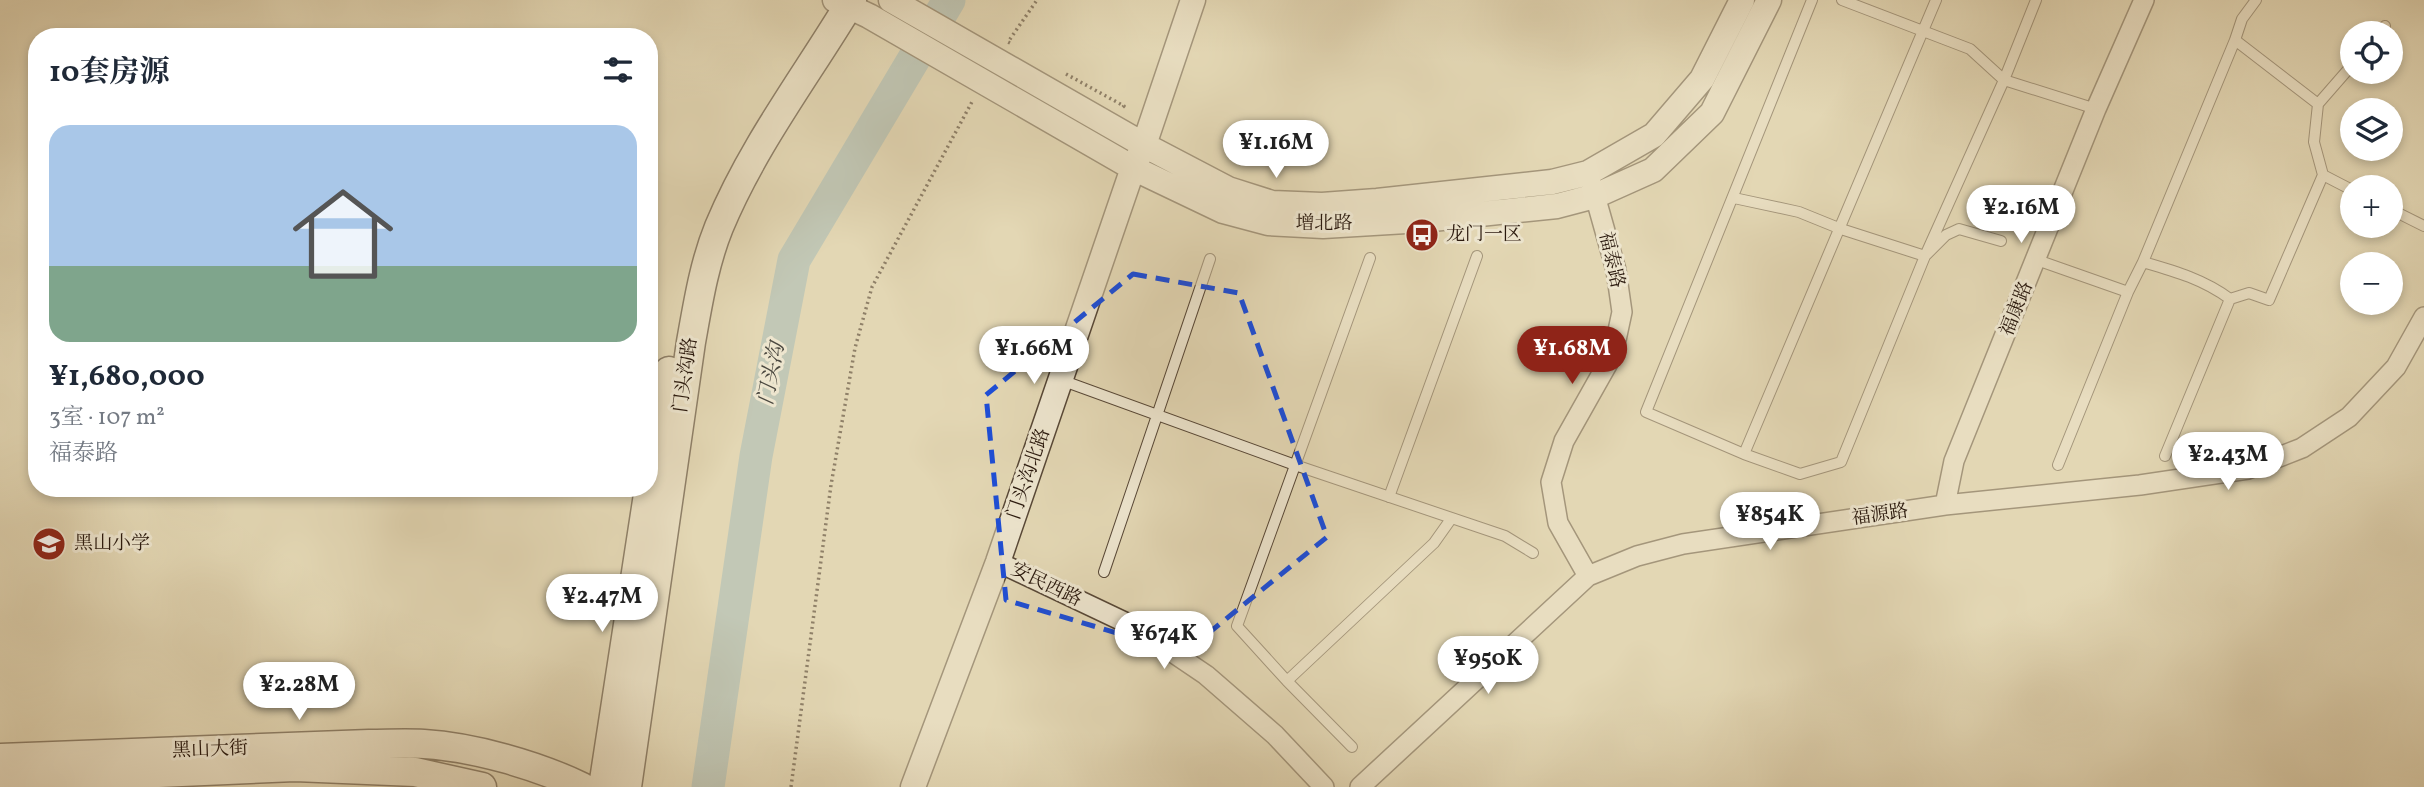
<!DOCTYPE html>
<html lang="zh">
<meta charset="utf-8">
<style>
body{margin:0;font-family:Vollkorn,"Noto Serif SC",serif;background:#f6f6f7;color:#1f2937;height:100vh;display:flex;flex-direction:column;font-size:26px;white-space:nowrap}
*{box-sizing:border-box;margin:0}
p{font-size:23px;color:#747a83}
.icon{flex:none;width:38px;height:38px;fill:none;stroke:currentColor;stroke-width:2;stroke-linecap:round;stroke-linejoin:round}
.map{position:relative;flex:1;overflow:hidden}
.side{position:absolute;left:28px;top:28px;width:630px;height:469px;display:flex;flex-direction:column;background:#fff;border-radius:28px;box-shadow:0 4px 10px #0003}
.side>*{flex:none}
.controls{position:absolute;left:2340px;top:21px;display:grid;gap:14px}
.controls a{display:grid;place-items:center;width:63px;height:63px;border-radius:50%;background:#fff;box-shadow:0 4px 10px #0003;font-size:35px}
.price{position:absolute;translate:-50% -60px;padding:0 16px;border-radius:24px;background:#fff;color:#222;font-size:23px;line-height:46px;filter:drop-shadow(0 2px 4px #0008)}
.price::after{content:'';position:absolute;left:50%;top:42px;width:21px;height:16px;margin-left:-10px;background:inherit;clip-path:polygon(0 0,100% 0,50% 100%)}
.price.active{background:#8f2418;color:#fff}
ul{padding:0;list-style:none}
li{display:grid;align-content:center;gap:14px;height:371px;padding:0 21px}
li+li{border-top:2px solid #e0e1e3}
li span{display:grid;place-items:center;height:217px;border-radius:21px;color:#555}
li>.icon{margin-inline-start:auto}
span .icon{width:126px;height:126px;fill:#fffc;stroke-width:1}
li b{font-size:30px}
h2{display:flex;justify-content:space-between;align-items:center;height:84px;padding:0 21px;font-size:30px}
.map>svg:first-child{display:block}
.lines{fill:none;stroke-linecap:round;stroke-linejoin:round}
.river{stroke:#99b7b8;stroke-width:33}
.service-casing{stroke:#584837;stroke-width:12}
.minor-casing{stroke:#584837;stroke-width:22}
.tertiary-casing{stroke:#584837;stroke-width:27}
.secondary-casing{stroke:#29180d;stroke-width:31}
.path{stroke:#29180d;stroke-width:3.5;stroke-dasharray:2 3.5;stroke-linecap:butt}
.service{stroke:#ede5ce;stroke-width:10}
.minor{stroke:#ede5ce;stroke-width:19}
.tertiary{stroke:#ede5ce;stroke-width:24}
.secondary{stroke:#ede5ce;stroke-width:28}
.marked{fill:none;stroke:#1d4ed8;stroke-width:5;stroke-dasharray:14 9;stroke-linejoin:round}
.labels{text-anchor:middle;dominant-baseline:central;stroke-width:6;stroke-linejoin:round;paint-order:stroke}
.street-label{font-size:19px;fill:#29180d;stroke:#ede5ce}
.poi-label{font-size:19px;fill:#29180d;stroke:#ede5ce;text-anchor:start}
.water-label{font-size:21px;font-style:italic;fill:#4b4840;stroke:#ede5ce}
</style>
<div class="map">
<svg width="2424" height="787" viewBox="0 0 2424 787">
<rect width="100%" height="100%" fill="#e3d7b4"/>
<filter id="stains"><feTurbulence type="fractalNoise" baseFrequency=".00286" numOctaves="4"/><feColorMatrix values="0 0 0 0 .2 0 0 0 0 .09 0 0 0 0 .02 0 0 0 .5 -.17"/></filter>
<radialGradient id="worn" r=".72"><stop offset=".6" stop-color="#630" stop-opacity="0"/><stop offset="1" stop-color="#630" stop-opacity=".3"/></radialGradient>
<g class="lines">
<path class="river" d="M 708,787 L 756,456 L 794,260 L 949,0"/>
<defs>
<path id="service" d="M 1812,0 L 1646,412 L 1744,454 L 1800,474 L 1841,462 L 1925,256 L 2004,80 L 2036,0
M 1842,0 L 1970,49 L 2004,80 L 2096,109
M 2256,0 L 2242,19 L 2235,40 L 2318,104
M 2379,33 L 2385,26
M 2352,65 L 2318,104 L 2314,142 L 2323,175 L 2352,190
M 1734,198 L 1799,212 L 1841,229 L 1925,256 L 1946,235 L 1959,229 L 2001,241
M 2390,209 L 2424,226
M 2037,260 L 2128,292
M 2143,262 L 2235,40
M 1061,380 L 1295,465 L 1505,536 L 1533,553
M 1744,454 L 1936,0
M 2165,456 L 2230,299 L 2249,293 L 2269,300 L 2323,175
M 2058,465 L 2128,292 L 2143,262 C 2174,271 2203,279 2230,299
M 1389,497 L 1477,256
M 1104,572 L 1210,259
M 1287,681 L 1434,543 L 1451,519
M 1352,747 L 1287,681 L 1237,626 L 1370,258"/>
<path id="minor" d="M 1945,505 L 1954,461 L 2096,109 L 2144,0
M 998,562 L 1135,627 L 1206,675 L 1275,735 L 1324,787
M 1588,576 L 1558,523 L 1551,482 L 1564,441 L 1613,354 L 1622,312 L 1616,270 L 1592,185
M 1360,787 L 1588,576 L 1637,556 L 1683,544 L 1945,505 L 2140,485 L 2248,469 L 2302,448 L 2349,417 L 2396,367 L 2424,317"/>
<path id="tertiary" d="M 835,0 L 869,16 L 1133,168 L 1223,211 L 1268,223 L 1323,226 L 1423,220 L 1557,206 L 1595,196 L 1653,170 L 1712,113 L 1769,0
M 891,0 L 1144,145 L 1228,189 L 1272,203 L 1322,205 L 1377,201 L 1552,182 L 1588,173 L 1654,135 L 1702,79 L 1742,0
M 913,787 L 998,562 L 1133,168 L 1144,145 L 1193,0"/>
<path id="secondary" d="M 649,487 L 669,371
M 0,758 L 369,744 C 387,744 406,743 424,744 C 473,747 537,765 582,787
M 0,780 L 295,767 L 415,772 L 482,787
M 603,787 L 649,488
M 627,787 L 691,342 C 698,303 704,264 719,227 C 753,145 807,75 852,0"/>
</defs>
<use href="#service" class="service-casing"/>
<use href="#minor" class="minor-casing"/>
<use href="#tertiary" class="tertiary-casing"/>
<use href="#secondary" class="secondary-casing"/>
<path class="path" d="M 1010,43 L 1008,42 L 1037,0
M 1066,74 L 1124,106 L 1122,108
M 791,787 L 831,485 L 855,348 L 872,287 L 973,100"/>
<use href="#service" class="service"/>
<use href="#minor" class="minor"/>
<use href="#tertiary" class="tertiary"/>
<use href="#secondary" class="secondary"/>
</g>
<path d="M0 0H2424V787H0ZM 1133,274 L 1239,293 L 1327,537 L 1184,653 L 1006,600 L 986,395 Z" fill="#e3d7b4" fill-opacity=".55" fill-rule="evenodd"/>
<path class="marked" d="M 1133,274 L 1239,293 L 1327,537 L 1184,653 L 1006,600 L 986,395 Z"/>
<defs>
<symbol id="bus-disc" viewBox="-11 -11 22 22"><circle r="9.5" fill="#8f2418" stroke="#ede5ce"/><path d="M-5-6H5V4H4V6H2V4H-2V6H-4V4H-5ZM-3.5-4V0h7V-4ZM-3.5 1.2v1.5H-2V1.2ZM2 1.2v1.5H3.5V1.2Z" fill="#fff"/></symbol>
<symbol id="school-disc" viewBox="-11 -11 22 22"><circle r="9.5" fill="#8f2418" stroke="#ede5ce"/><path d="M0-5L7-2L0 1L-7-2ZM-4 1L0 2.5L4 1V4Q0 6-4 4Z" fill="#fff"/></symbol>
</defs>
<g fill-rule="evenodd">
<use href="#bus-disc" x="1403" y="216" width="38" height="38"/>
<use href="#school-disc" x="30" y="525" width="38" height="38"/>
</g>
<g class="labels">
<g class="street-label">
<text x="1324" y="224">增北路</text>
<text transform="translate(1611 260) rotate(77)">福泰路</text>
<text transform="translate(2017 309) rotate(-68)">福康路</text>
<text transform="translate(686 375) rotate(-82)">门头沟路</text>
<text transform="translate(1029 474) rotate(-71)">门头沟北路</text>
<text transform="translate(1880 515) rotate(-8)">福源路</text>
<text transform="translate(1046 585) rotate(26)">安民西路</text>
<text transform="translate(210 750) rotate(-2)">黑山大街</text>
</g>
<g class="poi-label">
<text x="1446" y="235">龙门一区</text>
<text x="74" y="544">黑山小学</text>
</g>
<g class="water-label">
<text transform="translate(772 374) rotate(-79)">门头沟</text>
</g>
</g>
<rect width="100%" height="100%" filter="url(#stains)"/>
<rect width="100%" height="100%" fill="url(#worn)"/>
</svg>
<div class="controls">
<a><svg class="icon" aria-label="locate" viewBox="0 0 24 24"><circle cx="12" cy="12" r="6"/><path d="M12 2v4M12 18v4M2 12h4M18 12h4"/></svg></a>
<a><svg class="icon" aria-label="layers" viewBox="0 0 24 24"><path d="M12 4l9 5-9 5-9-5zM3 14l9 5 9-5"/></svg></a>
<a>+</a>
<a>−</a>
</div>
<b class="price" style="left:1276px;top:180px">¥1.16M</b>
<b class="price" style="left:2021px;top:245px">¥2.16M</b>
<b class="price" style="left:1034px;top:386px">¥1.66M</b>
<b class="price active" style="left:1572px;top:386px">¥1.68M</b>
<b class="price" style="left:2228px;top:492px">¥2.43M</b>
<b class="price" style="left:1770px;top:552px">¥854K</b>
<b class="price" style="left:602px;top:634px">¥2.47M</b>
<b class="price" style="left:1164px;top:671px">¥674K</b>
<b class="price" style="left:1488px;top:696px">¥950K</b>
<b class="price" style="left:299px;top:722px">¥2.28M</b>
<section class="side">
<h2>10套房源<svg class="icon" aria-label="filters" viewBox="0 0 24 24"><path d="M4 7h16M4 17h16"/><circle cx="9" cy="7" r="2"/><circle cx="15" cy="17" r="2"/></svg></h2>
<ul>
<li><span style="background:linear-gradient(#a9c7e8 65%,#7fa58c 0)"><svg class="icon" aria-label="home" viewBox="0 0 24 24"><path d="M3 11l9-7 9 7M6 9v11h12V9"/></svg></span><div><b>¥1,680,000</b><p>3室 · 107 m²</p><p>福泰路</p></div></li>
</ul>
</section>
</div>
